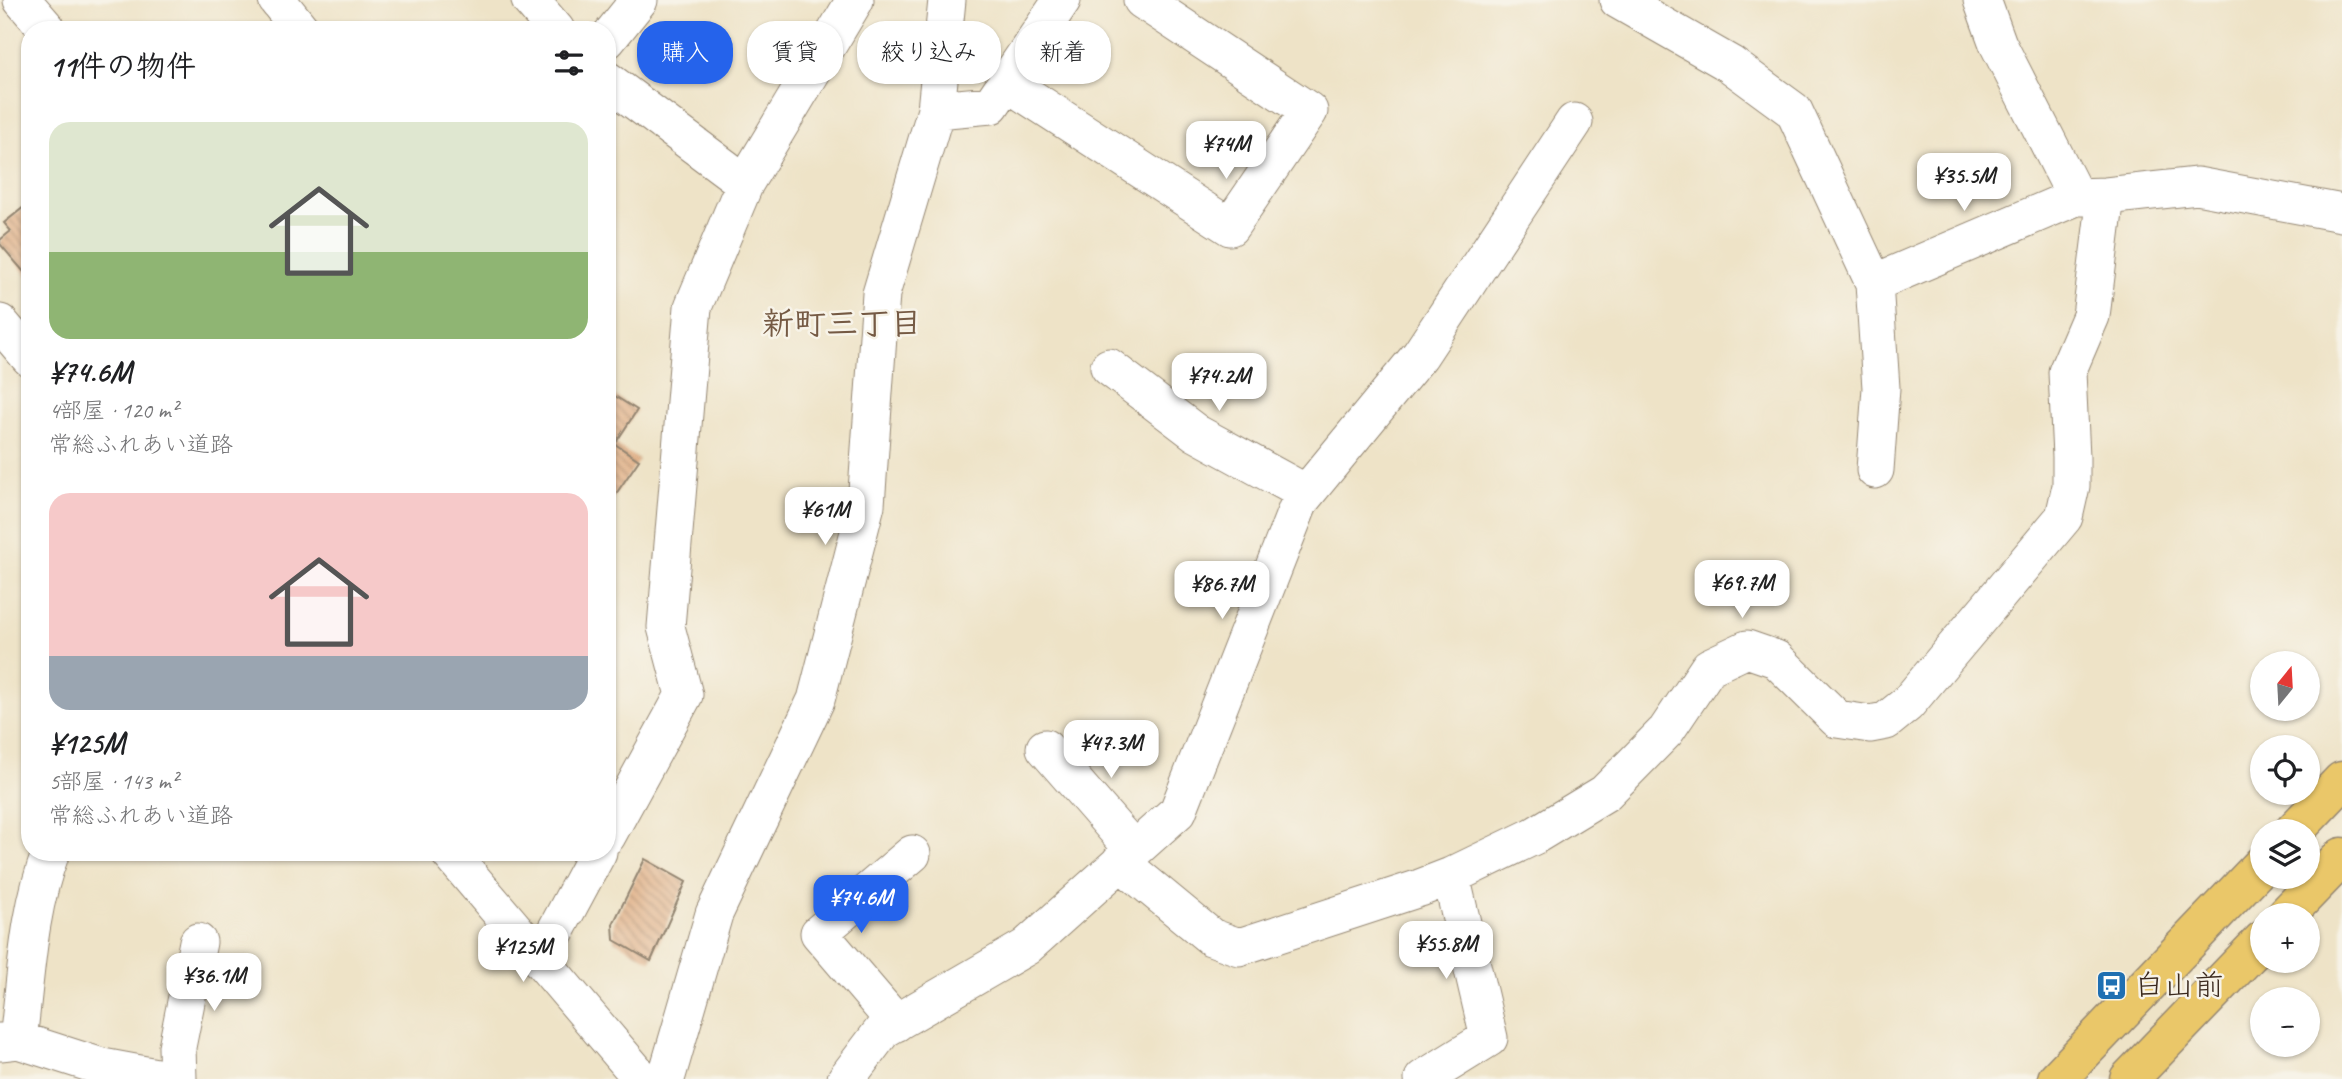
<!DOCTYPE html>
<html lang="ja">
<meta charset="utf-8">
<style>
body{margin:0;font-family:Caveat,"Klee One",sans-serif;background:#f2f2f2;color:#202124;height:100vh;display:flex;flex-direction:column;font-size:26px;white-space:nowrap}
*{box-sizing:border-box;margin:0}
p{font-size:23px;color:#757577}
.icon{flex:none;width:38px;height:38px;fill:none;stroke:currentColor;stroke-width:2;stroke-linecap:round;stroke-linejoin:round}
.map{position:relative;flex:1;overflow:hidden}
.panel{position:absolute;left:21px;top:21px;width:595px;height:840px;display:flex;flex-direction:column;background:#fff;border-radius:28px;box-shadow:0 2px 5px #0004}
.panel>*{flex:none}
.top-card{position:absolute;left:637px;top:21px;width:665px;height:63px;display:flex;gap:14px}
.needle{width:46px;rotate:18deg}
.tools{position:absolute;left:2250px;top:651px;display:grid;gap:14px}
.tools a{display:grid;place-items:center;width:70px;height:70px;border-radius:50%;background:#fff;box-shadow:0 2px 5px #0004;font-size:35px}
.price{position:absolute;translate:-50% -60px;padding:0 16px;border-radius:14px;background:#fff;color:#222;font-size:23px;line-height:46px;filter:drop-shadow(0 2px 4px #0008)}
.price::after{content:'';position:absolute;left:50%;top:42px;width:21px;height:16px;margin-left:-10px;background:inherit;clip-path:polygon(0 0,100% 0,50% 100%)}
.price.current{background:#2563eb;color:#fff}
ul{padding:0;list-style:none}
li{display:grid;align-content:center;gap:14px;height:371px;padding:0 28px}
li span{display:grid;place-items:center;height:217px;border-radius:21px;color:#555}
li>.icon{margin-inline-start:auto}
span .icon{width:126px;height:126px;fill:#fffc;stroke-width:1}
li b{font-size:30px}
h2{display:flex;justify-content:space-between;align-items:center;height:84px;padding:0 28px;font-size:30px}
.pill{padding:0 24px;border-radius:28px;background:#fff;box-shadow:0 2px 5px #0004;font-size:24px;line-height:63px}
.pill.current{background:#2563eb;color:#fff}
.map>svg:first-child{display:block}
.building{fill:url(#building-back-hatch)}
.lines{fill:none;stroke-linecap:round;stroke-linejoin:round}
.minor-casing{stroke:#948672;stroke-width:39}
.highway-casing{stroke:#948672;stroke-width:41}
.minor{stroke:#fff;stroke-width:37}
.highway{stroke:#eac769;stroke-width:38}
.labels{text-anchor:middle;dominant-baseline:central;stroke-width:5;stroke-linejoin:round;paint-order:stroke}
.poi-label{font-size:30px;fill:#3b2a1e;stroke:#f7f3e8;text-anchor:start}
.neighbourhood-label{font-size:32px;font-weight:bold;fill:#755a44;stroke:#f7f3e8}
</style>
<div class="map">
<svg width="2342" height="1079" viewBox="0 0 2342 1079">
<defs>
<pattern id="building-back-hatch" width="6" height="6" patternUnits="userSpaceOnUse" patternTransform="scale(1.75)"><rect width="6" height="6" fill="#e1b28a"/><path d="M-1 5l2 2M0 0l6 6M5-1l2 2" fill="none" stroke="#b89170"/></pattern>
</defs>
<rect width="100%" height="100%" fill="#f7f3e8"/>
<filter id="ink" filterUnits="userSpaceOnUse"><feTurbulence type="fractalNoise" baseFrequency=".0143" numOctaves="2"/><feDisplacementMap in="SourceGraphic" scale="14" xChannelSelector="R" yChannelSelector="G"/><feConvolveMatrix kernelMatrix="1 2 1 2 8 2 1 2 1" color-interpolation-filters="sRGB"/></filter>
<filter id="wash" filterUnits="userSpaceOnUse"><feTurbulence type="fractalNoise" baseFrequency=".00686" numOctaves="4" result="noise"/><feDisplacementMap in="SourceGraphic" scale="28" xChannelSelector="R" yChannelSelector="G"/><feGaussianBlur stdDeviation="1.57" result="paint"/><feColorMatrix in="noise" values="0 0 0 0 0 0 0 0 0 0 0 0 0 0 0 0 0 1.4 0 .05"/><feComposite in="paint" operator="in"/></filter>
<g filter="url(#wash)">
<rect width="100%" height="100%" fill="#eee3c7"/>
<g id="blocks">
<path class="building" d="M 24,207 L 30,214 L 30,279 L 0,244 L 0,240 L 11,231 L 4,223 Z
M 607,391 L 637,410 L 615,444 L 639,460 L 607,507 Z
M 645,859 L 686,882 L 651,961 L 614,940 L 613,924 Z"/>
</g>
</g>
<g filter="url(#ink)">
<use href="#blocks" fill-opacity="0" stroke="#948672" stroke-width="2"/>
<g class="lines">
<defs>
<path id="minor" d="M 22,0 L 48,30
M 277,0 L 301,30
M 530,0 L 556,30
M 1618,0 L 1730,64 L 1794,111 L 1874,283 L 1881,388 L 1875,470
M 1982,0 L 1998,44 L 2076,197 L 2106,196 L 2197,186 L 2342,213
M 607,40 L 639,0
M 607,80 L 745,183
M 1006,82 L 1230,227 L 1309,111 L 1142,0
M 936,110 L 991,105 L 1062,0
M 1874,283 L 2076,197
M 0,323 L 30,358
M 1109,367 L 1196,433 L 1306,493
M 1045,748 L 1134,850
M 607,836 L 684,695 L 666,627 L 693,307 L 745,183 L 855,0
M 449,852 L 642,1079
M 1120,862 L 1211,937 L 1239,947 L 1420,888 L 1451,876 L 1534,836 L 1605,793 L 1666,731 L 1709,667 L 1747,649 L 1776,659 L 1837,719 L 1870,724 L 1886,721 L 1907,704 L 2064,517 L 2071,486 L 2071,457 L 2067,372 L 2091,316 L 2106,196
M 540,960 L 598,852
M 896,1023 L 819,933 L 912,854
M 18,1040 C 26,977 28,911 51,852
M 0,1042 L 18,1040 L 102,1067 L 167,1079
M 178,1079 L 177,1047 L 198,942
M 666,1079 L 714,914 L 816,700 L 866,505 L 881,294 L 936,110 L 947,0
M 846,1079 L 883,1030 L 1026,947 L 1178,811 L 1300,501 L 1420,355 L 1574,122
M 1423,1079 L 1489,1038 L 1451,876"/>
<path id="highway" d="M 2294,831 L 2342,781
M 2286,915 L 2342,857
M 2057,1079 L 2263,864
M 2129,1079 L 2263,940"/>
</defs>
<use href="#minor" class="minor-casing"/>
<use href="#highway" class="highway-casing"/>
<use href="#minor" class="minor"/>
<use href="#highway" class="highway"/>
</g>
</g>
<defs>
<symbol id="bus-square" viewBox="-11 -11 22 22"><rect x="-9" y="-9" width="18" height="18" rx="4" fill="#1f6fb2" stroke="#f7f3e8"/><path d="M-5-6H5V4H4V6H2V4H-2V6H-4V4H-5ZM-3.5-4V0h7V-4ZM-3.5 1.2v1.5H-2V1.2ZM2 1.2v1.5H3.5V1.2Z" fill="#fff"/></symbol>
</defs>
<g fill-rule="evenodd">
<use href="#bus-square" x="2094" y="968" width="35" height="35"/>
</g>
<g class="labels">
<g class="poi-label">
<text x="2134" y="985">白山前</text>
</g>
<g class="neighbourhood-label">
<text x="842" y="323">新町三丁目</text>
</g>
</g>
</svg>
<div class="tools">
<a><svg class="needle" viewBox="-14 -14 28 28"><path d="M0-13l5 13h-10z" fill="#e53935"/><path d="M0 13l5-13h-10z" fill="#757577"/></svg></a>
<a><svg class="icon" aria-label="locate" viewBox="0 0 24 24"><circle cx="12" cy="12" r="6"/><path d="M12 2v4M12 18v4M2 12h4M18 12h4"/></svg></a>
<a><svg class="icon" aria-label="layers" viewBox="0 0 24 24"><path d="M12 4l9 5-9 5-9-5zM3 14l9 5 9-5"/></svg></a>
<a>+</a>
<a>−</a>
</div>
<b class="price" style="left:1226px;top:181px">¥74M</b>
<b class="price" style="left:1964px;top:213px">¥35.5M</b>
<b class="price" style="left:1219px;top:413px">¥74.2M</b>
<b class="price" style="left:825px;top:547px">¥61M</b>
<b class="price" style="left:1742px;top:620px">¥69.7M</b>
<b class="price" style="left:1222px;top:621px">¥86.7M</b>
<b class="price" style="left:1111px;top:780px">¥47.3M</b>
<b class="price current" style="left:861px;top:935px">¥74.6M</b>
<b class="price" style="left:1446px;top:981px">¥55.8M</b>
<b class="price" style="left:523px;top:984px">¥125M</b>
<b class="price" style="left:214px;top:1013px">¥36.1M</b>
<div class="top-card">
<a class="pill current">購入</a>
<a class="pill">賃貸</a>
<a class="pill">絞り込み</a>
<a class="pill">新着</a>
</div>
<section class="panel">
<h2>11件の物件<svg class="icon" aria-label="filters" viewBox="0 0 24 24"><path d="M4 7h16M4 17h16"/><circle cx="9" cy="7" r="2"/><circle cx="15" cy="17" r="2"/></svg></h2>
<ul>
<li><span style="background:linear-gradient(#dfe7d0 60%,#8fb573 0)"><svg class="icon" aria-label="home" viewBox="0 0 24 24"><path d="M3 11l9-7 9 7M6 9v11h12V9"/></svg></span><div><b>¥74.6M</b><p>4部屋 · 120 m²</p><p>常総ふれあい道路</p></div></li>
<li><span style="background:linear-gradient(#f6c9c9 75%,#9aa5b1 0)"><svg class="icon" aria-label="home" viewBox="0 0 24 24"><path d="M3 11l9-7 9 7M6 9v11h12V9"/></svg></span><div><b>¥125M</b><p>5部屋 · 143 m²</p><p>常総ふれあい道路</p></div></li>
</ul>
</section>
</div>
